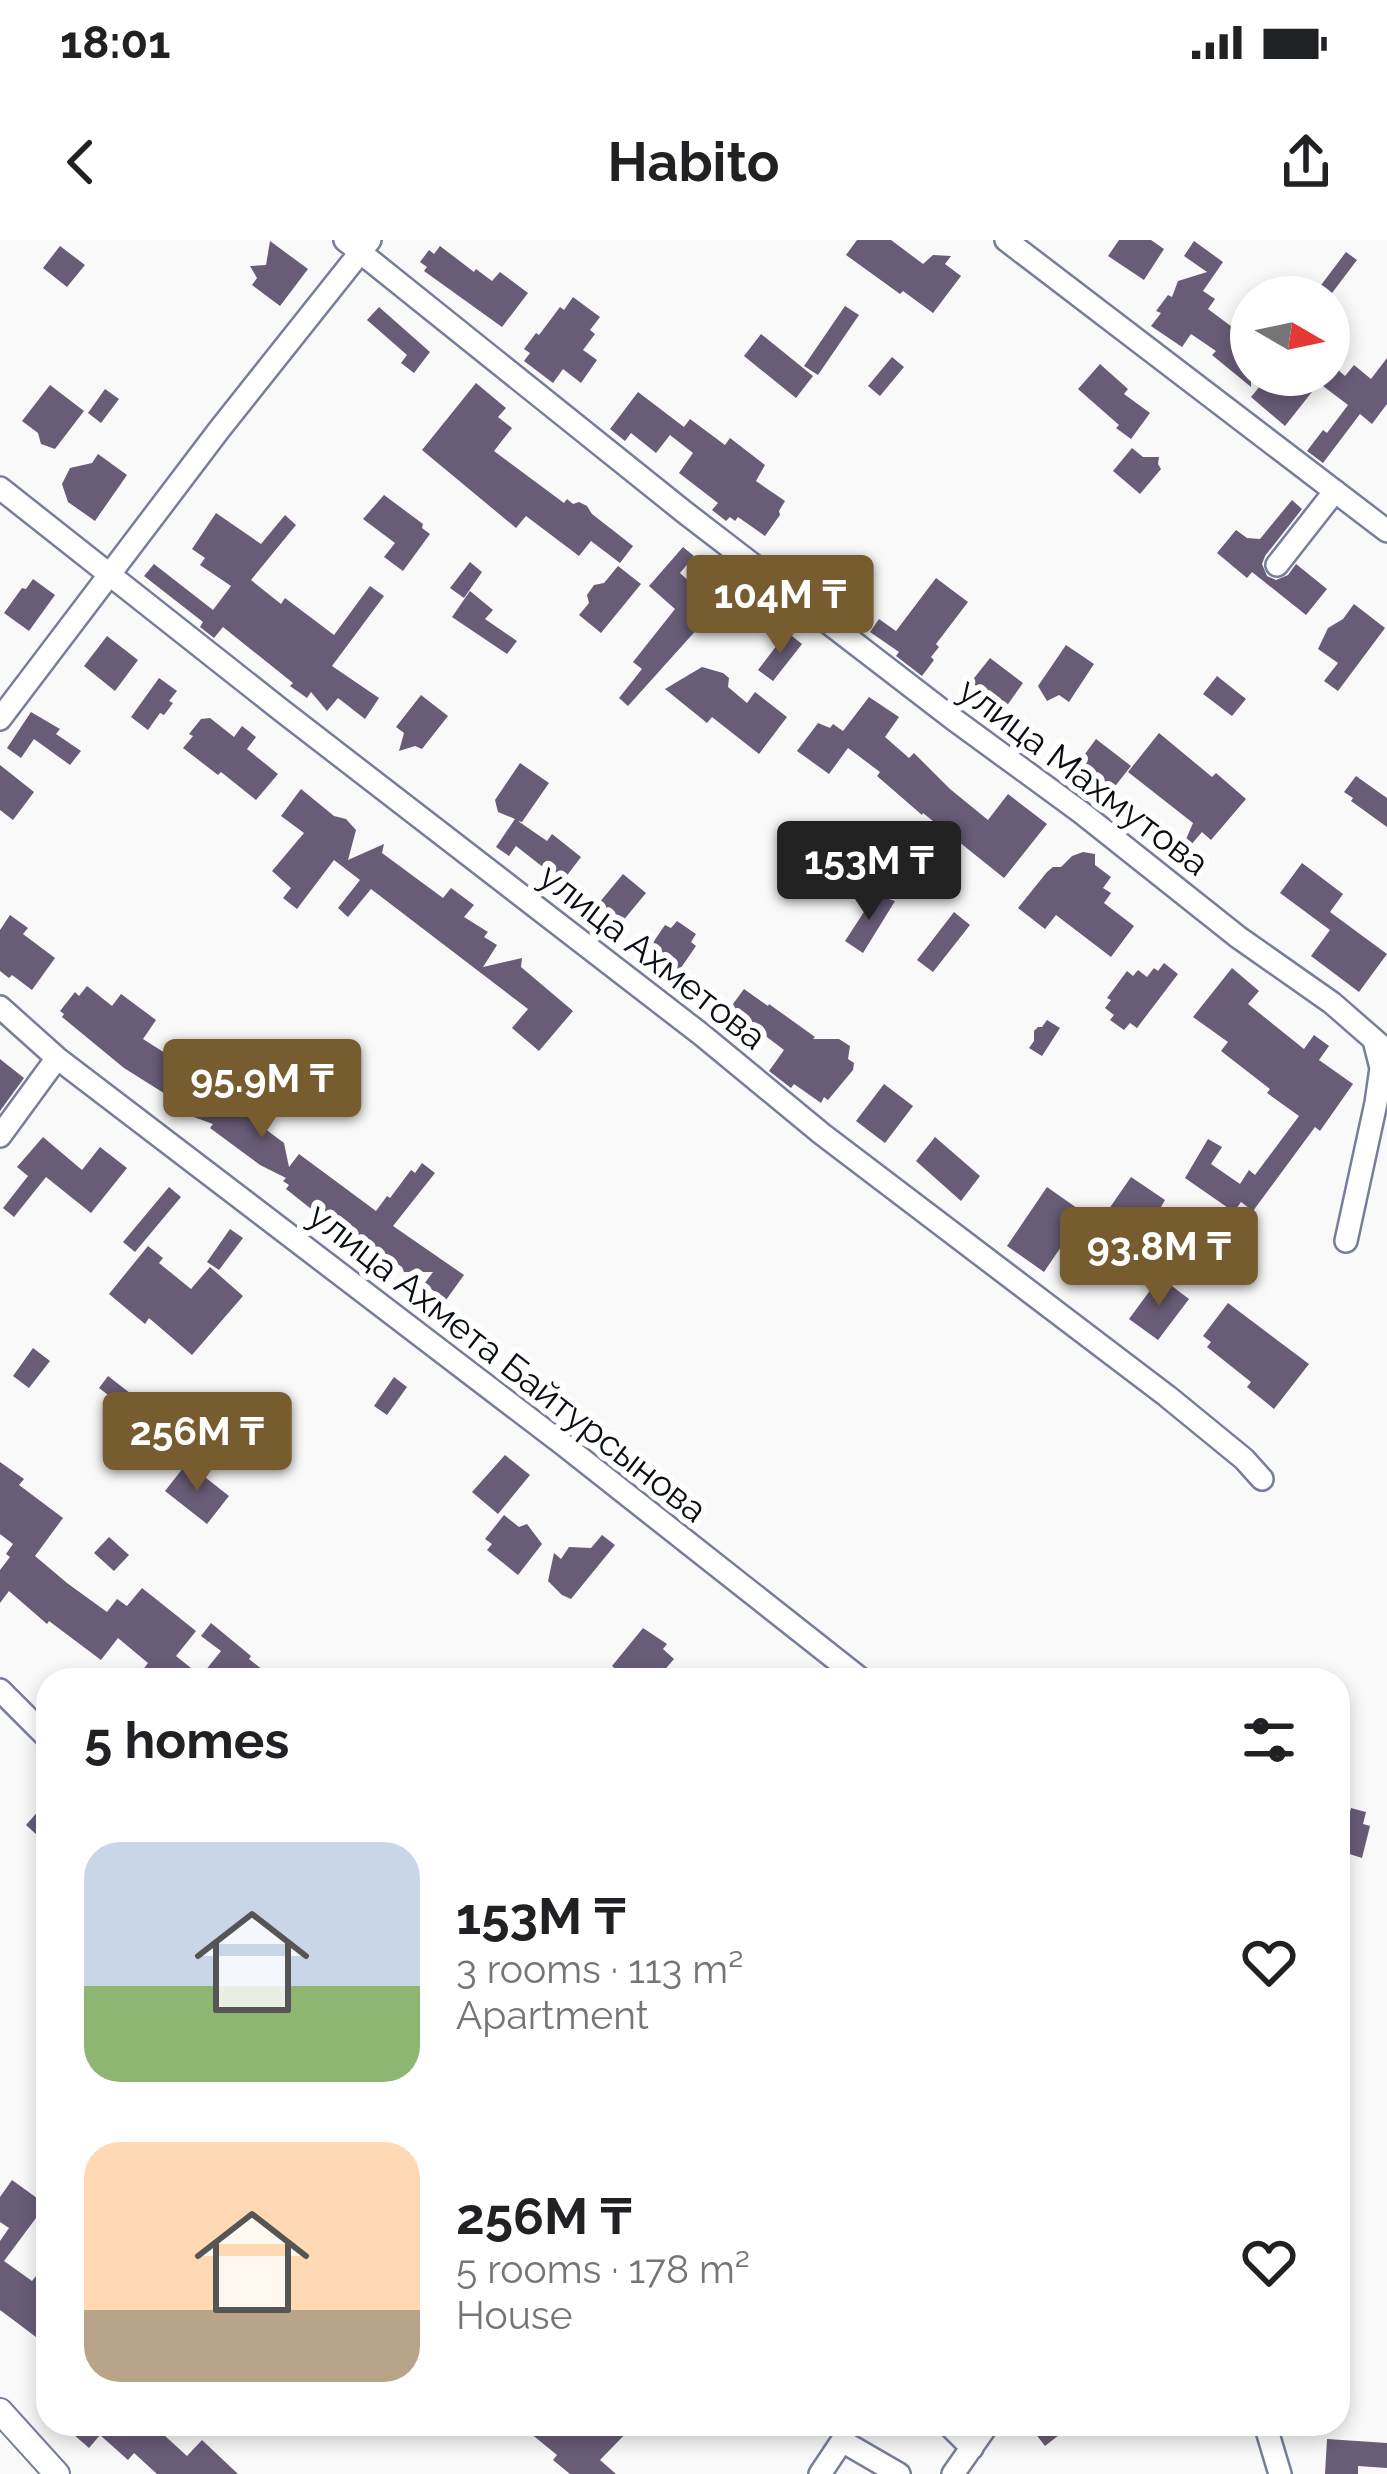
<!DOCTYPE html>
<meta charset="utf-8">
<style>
body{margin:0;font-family:Raleway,sans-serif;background:#f2f2f2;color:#202124;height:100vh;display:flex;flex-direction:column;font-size:45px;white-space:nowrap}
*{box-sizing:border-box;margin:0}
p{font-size:39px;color:#757577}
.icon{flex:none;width:66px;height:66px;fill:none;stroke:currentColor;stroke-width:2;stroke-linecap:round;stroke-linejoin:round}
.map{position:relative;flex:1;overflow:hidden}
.sheet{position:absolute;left:36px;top:1428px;width:1314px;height:768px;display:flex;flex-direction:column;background:#fff;border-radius:36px;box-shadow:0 6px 18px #0003}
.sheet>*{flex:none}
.needle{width:78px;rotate:99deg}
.controls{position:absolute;left:1230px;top:36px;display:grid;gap:24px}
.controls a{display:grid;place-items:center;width:120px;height:120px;border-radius:50%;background:#fff;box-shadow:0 6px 18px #0003;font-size:60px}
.price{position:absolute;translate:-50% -102px;padding:0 27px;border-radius:12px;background:#765c2e;color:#fff;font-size:39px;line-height:78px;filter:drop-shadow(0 3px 6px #0008)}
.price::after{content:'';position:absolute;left:50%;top:72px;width:36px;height:27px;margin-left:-18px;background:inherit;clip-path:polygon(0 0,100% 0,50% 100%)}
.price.current{background:#222;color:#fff}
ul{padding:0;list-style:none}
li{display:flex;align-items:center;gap:36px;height:300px;padding:0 48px}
li span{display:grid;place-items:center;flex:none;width:336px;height:240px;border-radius:36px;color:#555}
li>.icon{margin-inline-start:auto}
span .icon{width:144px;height:144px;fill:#fffc;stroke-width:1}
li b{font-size:51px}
h2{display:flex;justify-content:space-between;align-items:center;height:144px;padding:0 48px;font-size:51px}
.status{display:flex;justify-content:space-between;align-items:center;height:84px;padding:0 60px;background:#fff;direction:ltr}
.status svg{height:33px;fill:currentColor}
header{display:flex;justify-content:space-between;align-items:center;height:156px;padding:0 48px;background:#fff;font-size:54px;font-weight:700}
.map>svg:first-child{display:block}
.building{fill:#685c77}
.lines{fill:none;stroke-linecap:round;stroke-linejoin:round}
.minor-casing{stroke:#767e9b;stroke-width:26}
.tertiary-casing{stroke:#767e9b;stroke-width:28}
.minor{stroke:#fff;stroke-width:21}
.tertiary{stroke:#fff;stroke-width:24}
.labels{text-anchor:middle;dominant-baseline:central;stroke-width:12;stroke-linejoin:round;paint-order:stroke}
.street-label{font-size:36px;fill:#0a0d17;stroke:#fff}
</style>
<div class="status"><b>18:01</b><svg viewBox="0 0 49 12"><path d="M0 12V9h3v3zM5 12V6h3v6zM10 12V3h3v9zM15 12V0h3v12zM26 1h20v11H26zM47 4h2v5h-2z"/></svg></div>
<header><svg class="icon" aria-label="back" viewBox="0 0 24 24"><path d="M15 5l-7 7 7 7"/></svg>Habito<svg class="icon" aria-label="share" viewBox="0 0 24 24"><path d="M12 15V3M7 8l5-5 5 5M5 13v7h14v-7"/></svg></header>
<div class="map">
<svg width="1387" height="2234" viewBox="0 0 1387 2234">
<rect width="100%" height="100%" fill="#f9f9f9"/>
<path class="building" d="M 857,0 L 891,0 L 923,24 L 933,15 L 951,16 L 945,24 L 961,36 L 933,73 L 903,51 L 900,54 L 846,15 Z
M 1119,0 L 1151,0 L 1164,9 L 1144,40 L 1108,16 Z
M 270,1 L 308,29 L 280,66 L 252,45 L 257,38 L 250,26 L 266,25 Z
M 1194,1 L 1223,22 L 1203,51 L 1215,59 L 1208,69 L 1251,101 L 1251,147 L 1212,115 L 1216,111 L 1191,94 L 1182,107 L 1151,86 L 1161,73 L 1156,71 L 1168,55 L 1172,57 L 1178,41 L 1207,32 L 1184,16 Z
M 60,6 L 85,25 L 67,47 L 43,28 Z
M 440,6 L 474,32 L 476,29 L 492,41 L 500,32 L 528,53 L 502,87 L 424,31 L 427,27 L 420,22 L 429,10 L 434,14 Z
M 1346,12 L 1357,20 L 1329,57 L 1312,57 Z
M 573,57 L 600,77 L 590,90 L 595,94 L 583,110 L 597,120 L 581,143 L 563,129 L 553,143 L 524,121 L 530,113 L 524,109 L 536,93 L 539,95 L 560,67 L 564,70 Z
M 845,66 L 859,75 L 818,135 L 804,126 Z
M 379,67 L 430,112 L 414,133 L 401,123 L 407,115 L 367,80 Z
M 761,94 L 813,136 L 796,158 L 744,116 Z
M 892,117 L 904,127 L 880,156 L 868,146 Z
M 1387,118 L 1387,164 L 1372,184 L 1360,174 L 1323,223 L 1307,211 L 1323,190 L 1327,193 L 1348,165 L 1319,143 L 1285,186 L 1251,157 L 1269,135 L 1279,144 L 1287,135 L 1329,135 L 1329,122 L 1345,136 L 1354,125 L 1371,139 Z
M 1100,124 L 1128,149 L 1124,154 L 1150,173 L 1131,199 L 1116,188 L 1119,185 L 1078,149 Z
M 476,143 L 506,168 L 498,177 L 512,188 L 494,211 L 564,263 L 567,259 L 573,264 L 579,262 L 587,266 L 592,274 L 633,306 L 620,323 L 591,301 L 579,316 L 526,276 L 516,288 L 422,210 Z
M 50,145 L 84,171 L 55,209 L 41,204 L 38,193 L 22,181 Z
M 105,149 L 119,159 L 101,183 L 88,173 Z
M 638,152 L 684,187 L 690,179 L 725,205 L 730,198 L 765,225 L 756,241 L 785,261 L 779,271 L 780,275 L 765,296 L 738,277 L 735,281 L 730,277 L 726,281 L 712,270 L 718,263 L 679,233 L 693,213 L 670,195 L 656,213 L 631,193 L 625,201 L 610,189 Z
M 1132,208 L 1143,217 L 1159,217 L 1158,224 L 1161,229 L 1140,254 L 1113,231 Z
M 98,214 L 127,235 L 95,281 L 68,262 L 62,244 L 70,228 L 92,223 Z
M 384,255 L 423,284 L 422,288 L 430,294 L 403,331 L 384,317 L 395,303 L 363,279 Z
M 1292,260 L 1302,269 L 1265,316 L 1262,324 L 1267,336 L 1276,340 L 1288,335 L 1296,324 L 1327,349 L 1306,375 L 1252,332 L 1247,338 L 1217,313 L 1236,290 L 1247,298 L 1260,299 Z
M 216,273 L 261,304 L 285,275 L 296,285 L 251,340 L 281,364 L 285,358 L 334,395 L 370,346 L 384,356 L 332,426 L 379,458 L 365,479 L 338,458 L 327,471 L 311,452 L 307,458 L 290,446 L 293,443 L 223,387 L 214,398 L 200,387 L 203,382 L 144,336 L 154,324 L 213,370 L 231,346 L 200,325 L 205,318 L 192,309 Z
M 683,307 L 694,316 L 680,333 L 717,367 L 628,466 L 619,458 L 642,429 L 633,422 L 675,369 L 649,346 Z
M 470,322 L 482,332 L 464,358 L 450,348 Z
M 618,326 L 641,344 L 601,393 L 579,375 L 589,363 L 587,355 L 594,345 L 604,343 Z
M 936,338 L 968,362 L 936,404 L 939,407 L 931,417 L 934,420 L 922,436 L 896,416 L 899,412 L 870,392 L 879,379 L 896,391 Z
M 33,339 L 55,355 L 29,391 L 4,373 L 22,348 L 26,349 Z
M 470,351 L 493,370 L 485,379 L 517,401 L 507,414 L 452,377 Z
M 1354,364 L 1385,388 L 1338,451 L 1324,441 L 1338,423 L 1318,409 L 1328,388 L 1343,379 Z
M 787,392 L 802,404 L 773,441 L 758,430 Z
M 107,396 L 138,420 L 115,451 L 84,426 Z
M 1066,405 L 1094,424 L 1069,462 L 1059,455 L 1047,461 L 1038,446 Z
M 990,418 L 1023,443 L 1001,474 L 988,465 L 993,459 L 971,442 Z
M 702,427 L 723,433 L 729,438 L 728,447 L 747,463 L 755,452 L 787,477 L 759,514 L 712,477 L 707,483 L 665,449 Z
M 1217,436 L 1246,459 L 1232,476 L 1203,454 Z
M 159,438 L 177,451 L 169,461 L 173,463 L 164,475 L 160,473 L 148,490 L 131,477 Z
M 421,455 L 448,476 L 422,509 L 415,506 L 399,511 L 404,493 L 396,487 Z
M 869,457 L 899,477 L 885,497 L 909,518 L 914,513 L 950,549 L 988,580 L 1008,554 L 1047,584 L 1004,638 L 923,573 L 922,575 L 877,536 L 880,532 L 848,508 L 829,534 L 797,511 L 818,483 L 830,488 L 833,484 L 843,491 Z
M 31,472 L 60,489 L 56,494 L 81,511 L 70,525 L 34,499 L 21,518 L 7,508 Z
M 210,478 L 234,497 L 242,486 L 256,497 L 247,509 L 278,534 L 256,560 L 221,532 L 218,535 L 183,508 L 193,496 L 189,494 L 201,479 Z
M 1159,493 L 1212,537 L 1216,533 L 1246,559 L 1211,600 L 1202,592 L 1184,613 L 1181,611 L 1193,583 L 1128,532 Z
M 1096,499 L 1131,526 L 1105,559 L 1093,550 L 1098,545 L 1074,529 Z
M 520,523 L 549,543 L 522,582 L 518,581 L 547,601 L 552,594 L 581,617 L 562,642 L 516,606 L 509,616 L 496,607 L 515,579 L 498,572 L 495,560 Z
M 0,525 L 34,552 L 13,580 L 0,570 Z
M 1356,536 L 1387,558 L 1387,587 L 1351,561 L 1353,558 L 1344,552 Z
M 301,549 L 334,576 L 346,579 L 356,590 L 348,620 L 384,604 L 382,613 L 443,658 L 451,648 L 474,665 L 464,677 L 488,692 L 484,697 L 497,705 L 483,727 L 522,718 L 521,727 L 573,771 L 539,811 L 512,788 L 528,769 L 371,649 L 348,677 L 338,668 L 360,640 L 334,620 L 297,669 L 283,658 L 291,648 L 272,631 L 304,593 L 281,576 Z
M 833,608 L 847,618 L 825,648 L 797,627 L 806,615 L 821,625 Z
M 1083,612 L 1095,614 L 1095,625 L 1111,637 L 1103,648 L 1111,653 L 1104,663 L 1134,686 L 1111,717 L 1056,675 L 1045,689 L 1018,668 L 1047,632 L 1053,627 L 1061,627 L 1072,616 Z
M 1302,623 L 1343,654 L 1330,672 L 1387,714 L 1359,752 L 1311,716 L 1330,690 L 1280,653 Z
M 623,634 L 646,653 L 617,688 L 594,669 Z
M 875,655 L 895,661 L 863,713 L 845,701 Z
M 954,672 L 970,685 L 933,732 L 917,720 Z
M 10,675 L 28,688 L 23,694 L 55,718 L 32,750 L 12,735 L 9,738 L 0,731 L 0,690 Z
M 677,681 L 696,694 L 691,702 L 696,706 L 676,735 L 645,714 L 665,685 L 671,688 Z
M 1164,723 L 1178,734 L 1137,788 L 1130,783 L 1124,790 L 1110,780 L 1114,775 L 1105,768 L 1111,760 L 1107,758 L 1127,731 L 1133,736 L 1138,730 L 1147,737 L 1154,728 L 1158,731 Z
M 1232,728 L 1259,751 L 1248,764 L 1304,809 L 1314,795 L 1329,806 L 1319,820 L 1353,844 L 1320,891 L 1315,887 L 1253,971 L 1241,962 L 1234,972 L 1185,938 L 1208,899 L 1222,907 L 1211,924 L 1240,944 L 1249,930 L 1255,935 L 1299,876 L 1267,853 L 1270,849 L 1221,811 L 1228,802 L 1193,777 Z
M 87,746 L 112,766 L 121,754 L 156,780 L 143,799 L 176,820 L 173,824 L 211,848 L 284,903 L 289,927 L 299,914 L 376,971 L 387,956 L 390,958 L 411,930 L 415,933 L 422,923 L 435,933 L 393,986 L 464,1035 L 446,1060 L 424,1044 L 433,1032 L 404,1032 L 402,1027 L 378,1011 L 372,1018 L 337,991 L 332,997 L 309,979 L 315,972 L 286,949 L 289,945 L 283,941 L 286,938 L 260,925 L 210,888 L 213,884 L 191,876 L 186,867 L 124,828 L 62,777 L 64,774 L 60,771 L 75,752 L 79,756 Z
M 744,749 L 768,766 L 769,764 L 815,797 L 813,799 L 839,799 L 850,806 L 848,819 L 854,823 L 853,830 L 828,860 L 824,857 L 821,863 L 794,844 L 791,848 L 769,831 L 784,810 L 742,778 L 732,792 L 719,783 Z
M 1047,780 L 1060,788 L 1042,816 L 1029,808 L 1034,801 L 1034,791 L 1038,787 L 1042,787 Z
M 0,819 L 24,838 L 0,871 Z
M 884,844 L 913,866 L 885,903 L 856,881 Z
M 43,897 L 82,930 L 100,907 L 127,928 L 91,973 L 46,937 L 14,977 L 3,968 L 28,936 L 17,927 Z
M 935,897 L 980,936 L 961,961 L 916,921 Z
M 1131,937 L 1165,960 L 1161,967 L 1163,970 L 1149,988 L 1174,1005 L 1168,1021 L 1160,1027 L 1133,1009 L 1126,1017 L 1114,1008 L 1109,1008 L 1093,992 Z
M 169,947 L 181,957 L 135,1012 L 123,1002 Z
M 1047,947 L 1084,973 L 1044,1032 L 1007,1006 Z
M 230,989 L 243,998 L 219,1030 L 207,1022 Z
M 148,1006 L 163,1018 L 159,1023 L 191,1049 L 210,1027 L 243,1056 L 192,1115 L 149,1078 L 145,1084 L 109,1054 Z
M 1160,1037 L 1189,1059 L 1158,1100 L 1129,1079 Z
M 1228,1063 L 1309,1124 L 1274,1169 L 1247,1147 L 1251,1142 L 1207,1107 L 1211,1102 L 1203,1096 Z
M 33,1108 L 50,1121 L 29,1148 L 13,1136 Z
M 108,1136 L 152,1170 L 143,1182 L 99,1148 Z
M 394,1137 L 407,1147 L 387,1175 L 374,1166 Z
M 505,1215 L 530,1235 L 498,1274 L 472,1252 Z
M 0,1222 L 24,1239 L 19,1245 L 63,1278 L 35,1316 L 67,1343 L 107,1372 L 117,1359 L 127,1366 L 142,1348 L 196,1391 L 176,1416 L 201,1436 L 221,1411 L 201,1396 L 211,1383 L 251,1416 L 249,1419 L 276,1440 L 135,1440 L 148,1423 L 118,1398 L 101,1420 L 49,1381 L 47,1384 L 9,1351 L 0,1363 L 0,1330 L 10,1317 L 6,1314 L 13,1304 L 0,1294 Z
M 187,1223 L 229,1256 L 207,1284 L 165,1251 Z
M 504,1275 L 519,1287 L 527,1284 L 542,1304 L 518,1335 L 487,1310 L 492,1304 L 485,1299 Z
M 602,1295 L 615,1305 L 571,1359 L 562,1355 L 548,1341 L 554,1313 L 561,1319 L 569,1307 L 591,1308 Z
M 109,1297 L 129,1315 L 114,1331 L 94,1313 Z
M 643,1388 L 667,1404 L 663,1409 L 674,1419 L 656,1440 L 629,1440 L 612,1426 Z
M 48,1560 L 48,1605 L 26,1585 Z
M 1351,1568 L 1366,1572 L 1363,1584 L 1370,1586 L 1362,1618 L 1340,1611 Z
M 12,1940 L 48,1966 L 48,1980 L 36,1978 L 4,2021 L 32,2041 L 48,2021 L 48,2106 L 0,2070 L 0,2001 L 9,1988 L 0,1982 L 0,1957 Z
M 82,2184 L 152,2184 L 187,2216 L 202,2200 L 238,2234 L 157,2234 L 134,2213 L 128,2220 L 100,2195 L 89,2208 L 73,2194 Z
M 519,2184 L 635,2184 L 600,2220 L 616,2234 L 570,2234 L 553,2220 L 557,2215 Z
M 1028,2184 L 1073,2184 L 1045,2206 Z
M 1327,2199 L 1387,2203 L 1387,2228 L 1358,2226 L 1358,2234 L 1325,2234 Z"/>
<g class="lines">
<defs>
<path id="minor" d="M 345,0 L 683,271 L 952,478 L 1082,573 L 1238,697 L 1332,763 L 1387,811
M 1006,0 L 1387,291
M 0,248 L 281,470 L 702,795 L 822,894 L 1167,1156 L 1244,1219 L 1262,1239
M 1277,325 L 1335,251
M 0,479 L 219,190 L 370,0
M 0,767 L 57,818 L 564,1205 L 862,1440
M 0,896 L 57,818
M 1346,1001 L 1376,863 L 1381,828 L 1374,800
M 0,1450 L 48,1498
M 948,2184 L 972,2208
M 1265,2184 L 1280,2234
M 820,2234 L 842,2201 L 899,2234
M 953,2234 L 988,2184"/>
<path id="tertiary" d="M 0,2171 L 57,2234"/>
</defs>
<use href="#minor" class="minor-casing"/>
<use href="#tertiary" class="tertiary-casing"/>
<use href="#minor" class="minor"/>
<use href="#tertiary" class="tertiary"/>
</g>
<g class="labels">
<g class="street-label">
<text transform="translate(1084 536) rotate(37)">улица Махмутова</text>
<text transform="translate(653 716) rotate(38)">улица Ахметова</text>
<text transform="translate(508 1122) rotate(38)">улица Ахмета Байтурсынова</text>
</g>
</g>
</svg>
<div class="controls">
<a><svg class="needle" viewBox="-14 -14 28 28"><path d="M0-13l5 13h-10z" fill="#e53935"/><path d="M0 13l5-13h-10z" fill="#757577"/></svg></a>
</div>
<b class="price" style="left:780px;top:417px">104M ₸</b>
<b class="price current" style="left:869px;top:683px">153M ₸</b>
<b class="price" style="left:262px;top:901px">95.9M ₸</b>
<b class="price" style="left:1159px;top:1069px">93.8M ₸</b>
<b class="price" style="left:197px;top:1254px">256M ₸</b>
<section class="sheet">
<h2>5 homes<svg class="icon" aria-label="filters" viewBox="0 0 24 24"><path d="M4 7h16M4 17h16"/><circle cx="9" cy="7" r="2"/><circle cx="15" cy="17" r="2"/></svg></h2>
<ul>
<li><span style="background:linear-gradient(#c9d6e8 60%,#8fb573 0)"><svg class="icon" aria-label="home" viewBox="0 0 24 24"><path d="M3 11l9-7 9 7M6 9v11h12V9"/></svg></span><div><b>153M ₸</b><p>3 rooms · 113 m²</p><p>Apartment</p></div><svg class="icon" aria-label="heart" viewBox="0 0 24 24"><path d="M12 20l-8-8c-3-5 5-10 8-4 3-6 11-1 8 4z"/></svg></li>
<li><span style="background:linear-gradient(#ffd9b3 70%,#b9a48a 0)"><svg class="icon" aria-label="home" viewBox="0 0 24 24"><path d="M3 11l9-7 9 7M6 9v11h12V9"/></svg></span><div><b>256M ₸</b><p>5 rooms · 178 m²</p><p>House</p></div><svg class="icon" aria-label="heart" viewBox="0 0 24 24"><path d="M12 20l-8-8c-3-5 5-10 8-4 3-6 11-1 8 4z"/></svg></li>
</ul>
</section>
</div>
